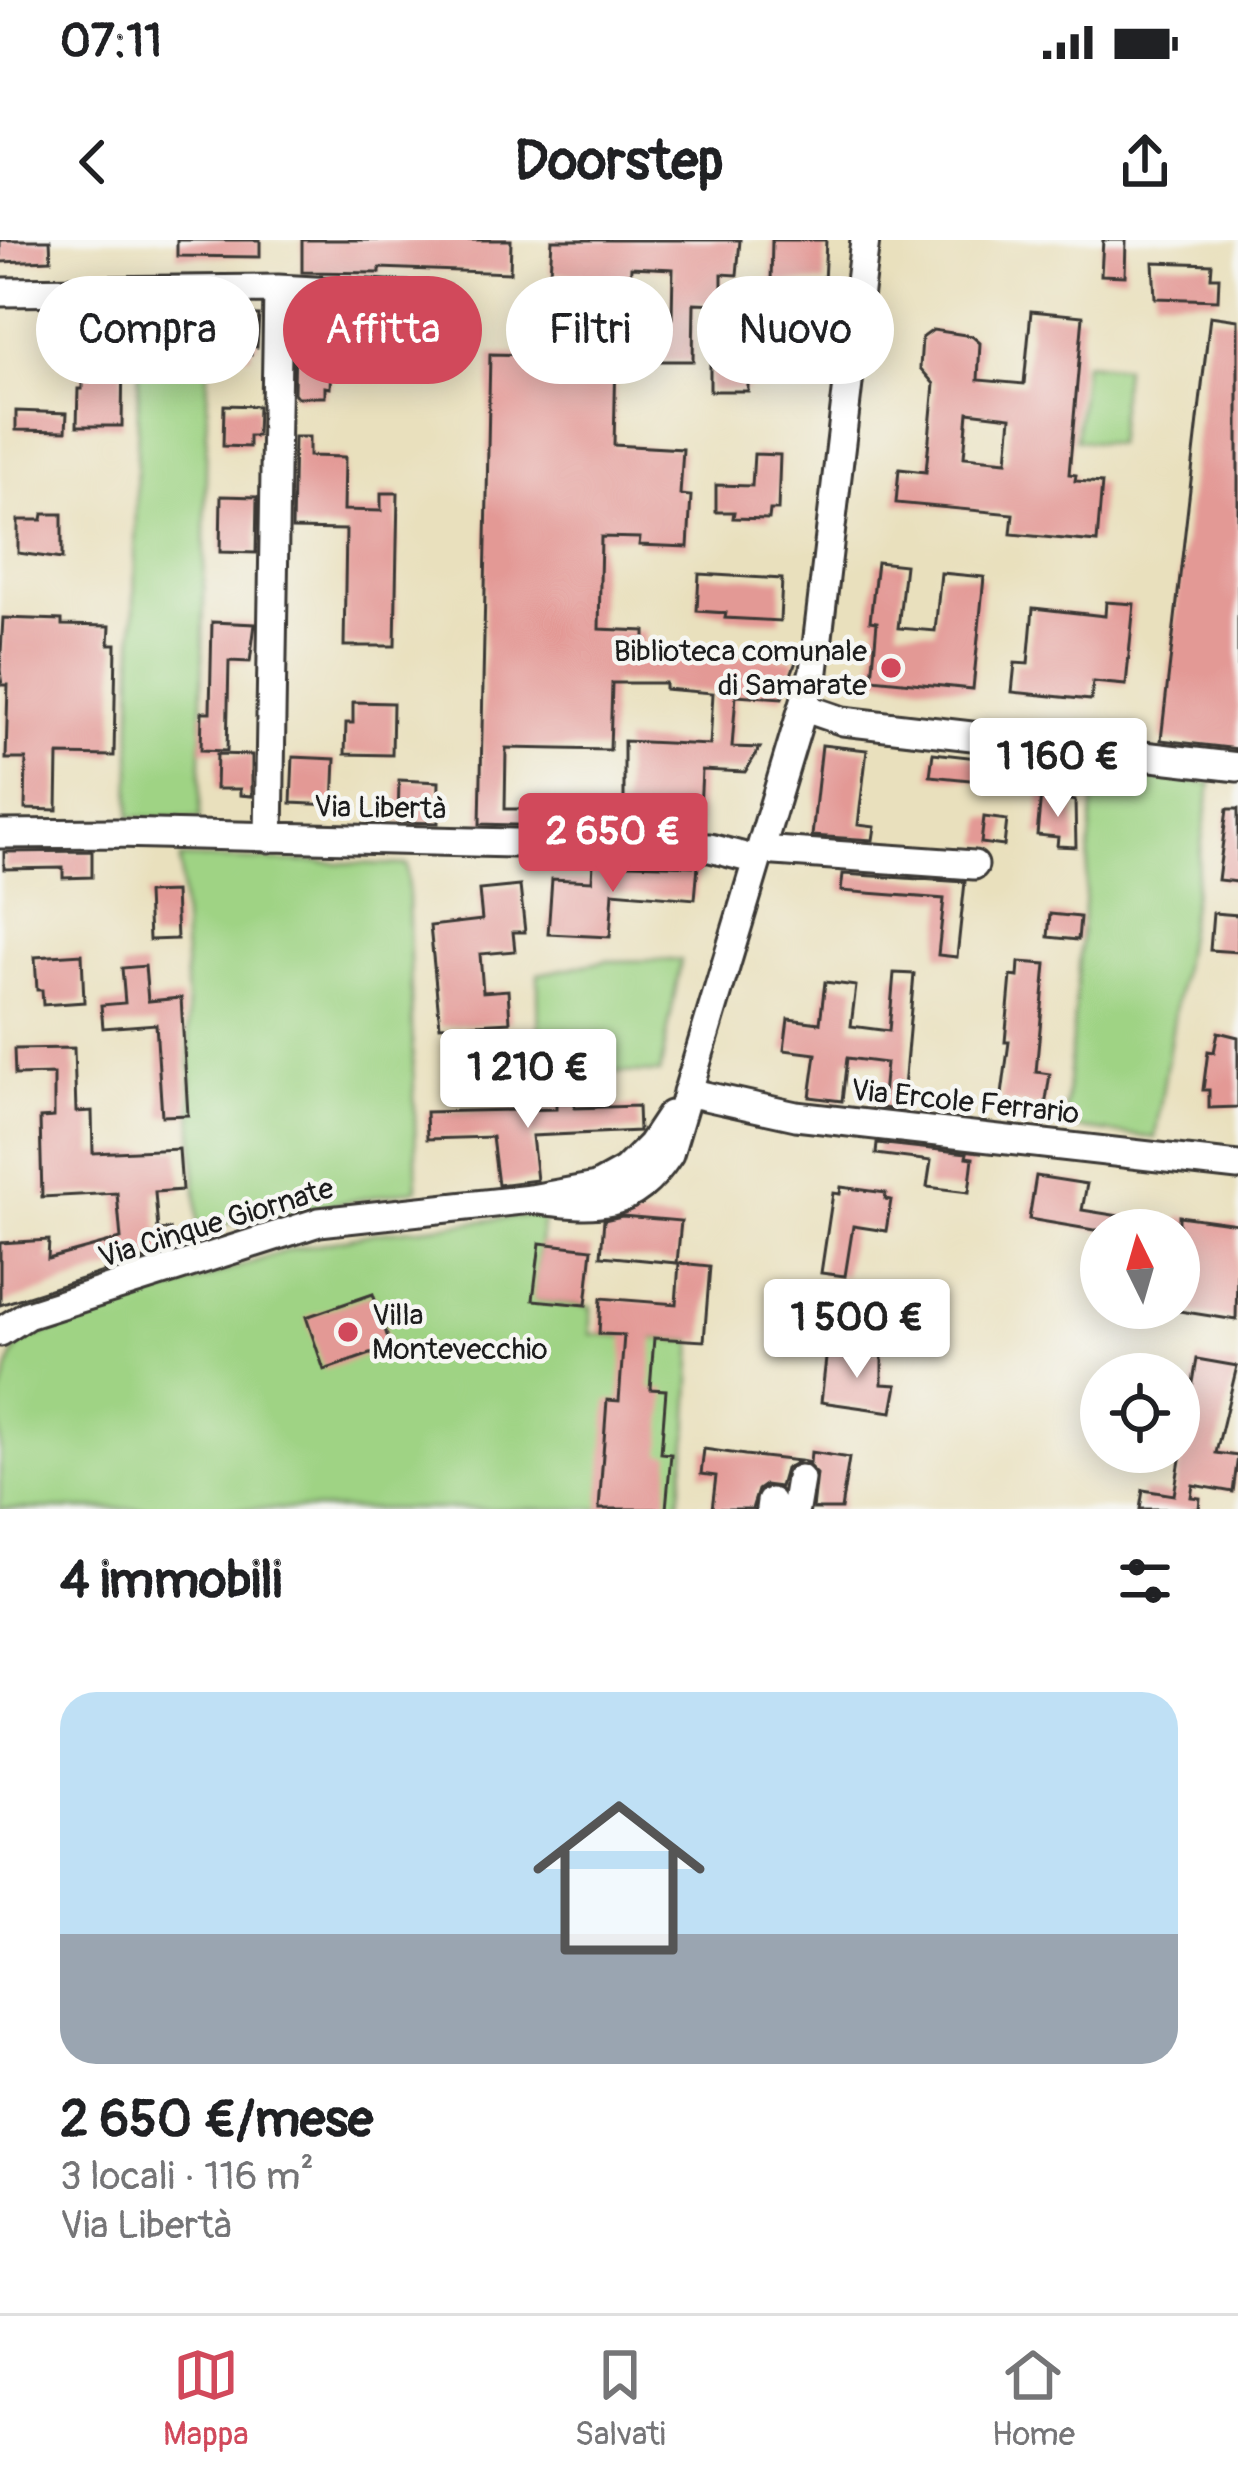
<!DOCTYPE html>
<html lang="it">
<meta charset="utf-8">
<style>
body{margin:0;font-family:Pangolin,sans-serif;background:#f6f6f6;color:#202124;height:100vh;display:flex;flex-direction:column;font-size:45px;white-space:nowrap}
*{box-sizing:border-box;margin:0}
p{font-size:39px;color:#757577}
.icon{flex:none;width:66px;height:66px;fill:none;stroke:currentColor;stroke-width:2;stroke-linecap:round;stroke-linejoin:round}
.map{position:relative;height:1269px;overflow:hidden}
.sheet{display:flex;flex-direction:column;background:#fff;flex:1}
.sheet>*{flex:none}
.guide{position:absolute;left:36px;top:36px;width:1167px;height:108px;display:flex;gap:24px}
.needle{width:78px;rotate:355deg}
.buttons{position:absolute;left:1080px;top:969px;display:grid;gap:24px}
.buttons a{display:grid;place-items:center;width:120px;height:120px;border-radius:50%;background:#fff;box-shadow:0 6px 30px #0003;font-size:60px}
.price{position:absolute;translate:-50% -102px;padding:0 27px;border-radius:12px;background:#fff;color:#222;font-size:39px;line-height:78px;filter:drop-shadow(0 3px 6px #0008)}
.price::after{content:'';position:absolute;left:50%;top:72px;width:36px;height:27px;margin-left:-18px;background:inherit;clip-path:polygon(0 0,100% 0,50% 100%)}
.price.on{background:#d1495b;color:#fff}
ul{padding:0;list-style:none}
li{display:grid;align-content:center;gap:24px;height:636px;padding:0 60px}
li+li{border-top:3px solid #e0e0e0}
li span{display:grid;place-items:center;height:372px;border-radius:36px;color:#555}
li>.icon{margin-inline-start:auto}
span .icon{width:216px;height:216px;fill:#fffc;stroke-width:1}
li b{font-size:51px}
h2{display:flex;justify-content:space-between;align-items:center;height:144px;padding:0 60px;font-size:51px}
.tag{padding:0 42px;border-radius:54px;background:#fff;box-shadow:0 6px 30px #0003;font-size:42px;line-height:108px}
.tag.on{background:#d1495b;color:#fff}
.status{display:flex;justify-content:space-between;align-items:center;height:84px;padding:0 60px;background:#fff;direction:ltr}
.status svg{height:33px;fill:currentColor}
header{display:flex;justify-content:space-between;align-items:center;height:156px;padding:0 60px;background:#fff;font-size:54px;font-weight:700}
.menu{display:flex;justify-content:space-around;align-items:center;height:168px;border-top:3px solid #e0e0e0;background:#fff;font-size:33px;color:#757577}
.menu a{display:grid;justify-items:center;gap:6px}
.menu .on{color:#d1495b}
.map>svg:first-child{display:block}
.green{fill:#9fd384;stroke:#5e7850;stroke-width:3}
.building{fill:#e39995;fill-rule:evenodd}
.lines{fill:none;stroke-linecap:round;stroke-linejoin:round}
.minor-casing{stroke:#3b3934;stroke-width:33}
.minor{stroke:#fff;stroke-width:27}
.poi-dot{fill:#d1495b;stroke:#f6f6f2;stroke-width:4.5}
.labels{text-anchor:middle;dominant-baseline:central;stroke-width:9;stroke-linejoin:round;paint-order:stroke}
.poi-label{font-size:30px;fill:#1c1c1c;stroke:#f6f6f2;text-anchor:end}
.street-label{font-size:30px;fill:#1c1c1c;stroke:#f6f6f2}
</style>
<div class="status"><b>07:11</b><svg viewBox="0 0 49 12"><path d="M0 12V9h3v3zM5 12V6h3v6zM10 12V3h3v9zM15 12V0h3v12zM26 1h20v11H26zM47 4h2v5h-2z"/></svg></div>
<header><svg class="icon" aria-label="back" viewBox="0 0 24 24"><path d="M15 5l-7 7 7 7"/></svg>Doorstep<svg class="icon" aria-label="share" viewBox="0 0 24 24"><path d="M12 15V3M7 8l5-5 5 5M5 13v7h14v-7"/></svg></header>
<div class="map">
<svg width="1238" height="1269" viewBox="0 0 1238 1269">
<rect width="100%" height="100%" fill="#f6f6f2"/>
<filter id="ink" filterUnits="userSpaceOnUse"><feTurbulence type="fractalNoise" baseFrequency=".00833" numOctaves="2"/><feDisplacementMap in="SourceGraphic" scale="24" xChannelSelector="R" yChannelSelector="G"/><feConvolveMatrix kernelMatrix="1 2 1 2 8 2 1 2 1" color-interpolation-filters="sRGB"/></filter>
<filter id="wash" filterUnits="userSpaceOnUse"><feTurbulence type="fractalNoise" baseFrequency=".004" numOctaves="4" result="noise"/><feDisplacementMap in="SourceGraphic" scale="48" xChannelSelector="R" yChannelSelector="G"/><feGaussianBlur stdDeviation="2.7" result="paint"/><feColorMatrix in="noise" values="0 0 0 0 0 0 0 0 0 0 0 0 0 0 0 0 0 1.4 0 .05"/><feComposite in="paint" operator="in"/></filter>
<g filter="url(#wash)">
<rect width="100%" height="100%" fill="#e9e0bd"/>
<path class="green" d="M 140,64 L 209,65 L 200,578 L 130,577 Z
M 1084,123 L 1124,127 L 1116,204 L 1076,200 Z
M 1096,533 L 1211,543 L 1155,898 L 1064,887 Z
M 180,618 L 407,625 L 417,949 L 198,989 Z
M 681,720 L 660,833 L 539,831 L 538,734 L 606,721 Z
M 543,974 L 534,1060 L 591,1067 L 591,1094 L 693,1101 L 688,1196 L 678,1269 L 0,1269 L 0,1155 C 10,1135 8,1114 25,1100 L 289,1010 L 377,993 Z"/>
<g id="blocks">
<path class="building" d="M 0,0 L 50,0 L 51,20 L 0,22 Z
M 177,0 L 260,0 L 260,17 L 177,16 Z
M 302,0 L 511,0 L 510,33 L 380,28 L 380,33 L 302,32 Z
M 552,0 L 740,0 L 737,35 L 722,34 L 722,64 L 694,63 L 693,121 L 650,121 L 650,78 L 672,78 L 673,29 L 631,27 L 629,63 L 583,60 L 584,35 L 550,33 Z
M 772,0 L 826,0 L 824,43 L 771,42 Z
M 1103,0 L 1126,0 L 1125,36 L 1101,35 Z
M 1153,22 L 1212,24 L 1211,37 L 1219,37 L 1218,60 L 1155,58 Z
M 1031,71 L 1083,76 L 1069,234 L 1076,235 L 1075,241 L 1102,243 L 1097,302 L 1011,294 L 1013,274 L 896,263 L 899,229 L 926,232 L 934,144 L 920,128 L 922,98 L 933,90 L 972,96 L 980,103 L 978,140 L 1024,144 ZM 968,172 L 1011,177 L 1007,221 L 964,217 Z
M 226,74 L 259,75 L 257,107 L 251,106 L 251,115 L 225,114 Z
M 1210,76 L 1238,80 L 1238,509 L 1161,500 Z
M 778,84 L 814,85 L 813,125 L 777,124 Z
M 299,91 L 326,92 L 325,101 L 332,102 L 330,148 L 325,147 L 325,157 L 297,157 L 294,153 L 295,98 Z
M 710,109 L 748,109 L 748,151 L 710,151 Z
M 87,110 L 123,111 L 122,186 L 77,186 L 78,149 L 82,149 L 82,136 L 86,136 Z
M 490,114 L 616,117 L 614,205 L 683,209 L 680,255 L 691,256 L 688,307 L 639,305 L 640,298 L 601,297 L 599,389 L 645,391 L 645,409 L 797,419 L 782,458 L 736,455 L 732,507 L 760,508 L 745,532 L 702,530 L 699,590 L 480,584 ZM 612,443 L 665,443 L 665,449 L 713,453 L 710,505 L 624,501 L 624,569 L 505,569 L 506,508 L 610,510 Z
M 224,165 L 258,166 L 257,196 L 249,196 L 249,207 L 223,206 Z
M 16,171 L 67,173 L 66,191 L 16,190 Z
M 294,197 L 309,197 L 309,216 L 345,217 L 344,270 L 381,271 L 381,253 L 398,253 L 395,406 L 344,406 L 346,290 L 292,289 Z
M 754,214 L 780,215 L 778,270 L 770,270 L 769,279 L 733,278 L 734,272 L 716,272 L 716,245 L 752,246 Z
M 221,256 L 257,257 L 256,313 L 220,312 Z
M 43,274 L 62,274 L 62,319 L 18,313 L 18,280 L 42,280 Z
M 877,322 L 905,325 L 898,388 L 935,391 L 941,333 L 984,337 L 973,449 L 872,439 L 877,382 L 870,381 Z
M 699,334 L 782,339 L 780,381 L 725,378 L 726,373 L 697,371 Z
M 1106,362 L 1134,364 L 1126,445 L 1093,442 L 1091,460 L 1012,452 L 1015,423 L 1028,424 L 1033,368 L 1105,376 Z
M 3,378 L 62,380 L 62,385 L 110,386 L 109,404 L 116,404 L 114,516 L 58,515 L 57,570 L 25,569 L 26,519 L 6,519 L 8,445 L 2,445 L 0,430 Z
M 212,382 L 255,384 L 250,422 L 229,421 L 227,511 L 201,510 L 202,472 L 210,472 Z
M 353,462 L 393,463 L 392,515 L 345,514 L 346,483 L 353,483 Z
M 822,505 L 867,510 L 858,585 L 875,587 L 873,600 L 812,596 Z
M 933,513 L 1013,522 L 1010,544 L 930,536 Z
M 217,514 L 252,515 L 252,556 L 240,555 L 240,549 L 216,549 Z
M 293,517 L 335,519 L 333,565 L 291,563 Z
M 399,540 L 439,542 L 438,583 L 398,582 Z
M 1041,554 L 1075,561 L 1076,607 L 1057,606 L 1058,597 L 1037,595 Z
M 1227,569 L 1238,569 L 1238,642 L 1218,640 Z
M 984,577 L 1007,580 L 1004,606 L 981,603 Z
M 92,611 L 92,637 L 63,638 L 63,628 L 4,629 L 4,612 Z
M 593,623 L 698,626 L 695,659 L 613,652 L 610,697 L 548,694 L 552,639 L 592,641 Z
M 843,634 L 965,642 L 957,717 L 938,715 L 944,659 L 841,651 Z
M 520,646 L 525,692 L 513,692 L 515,711 L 480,714 L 483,752 L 508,750 L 510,782 L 440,786 L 430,686 L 482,680 L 479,650 Z
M 175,652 L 177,699 L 149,700 L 147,653 Z
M 1213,673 L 1238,675 L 1238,712 L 1210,710 Z
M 1050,674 L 1080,677 L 1078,700 L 1048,697 Z
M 82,714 L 84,762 L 43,765 L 42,750 L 37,750 L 35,717 Z
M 1019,722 L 1046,724 L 1036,832 L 1050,834 L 1045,867 L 1001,862 L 1009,802 L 1005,802 L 1011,736 L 1018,737 Z
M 145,726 L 148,761 L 181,758 L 188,875 L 162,876 L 156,784 L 103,788 L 101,765 L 125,763 L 122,728 Z
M 894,733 L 914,734 L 902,870 L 882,868 L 886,823 L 847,818 L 842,861 L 810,857 L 816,814 L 784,810 L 788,779 L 820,783 L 825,742 L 856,746 L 851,786 L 889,791 Z
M 1218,792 L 1238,797 L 1238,867 L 1209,868 L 1209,850 L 1203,850 L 1208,811 L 1214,812 Z
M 74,808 L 76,872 L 92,871 L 93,913 L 179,909 L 182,950 L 155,952 L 158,990 L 170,989 L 172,1010 L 0,1065 L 0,1003 L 49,1000 L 48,1019 L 121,999 L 117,953 L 42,957 L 40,878 L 54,877 L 54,834 L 15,835 L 14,809 Z
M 575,858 L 575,868 L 638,866 L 639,891 L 532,896 L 537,940 L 498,945 L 492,897 L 427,899 L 426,872 L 556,869 L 556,859 Z
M 877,903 L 967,913 L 966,917 L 973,918 L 969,952 L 927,947 L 931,921 L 876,914 Z
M 1036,936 L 1087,944 L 1082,970 L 1144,980 L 1143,990 L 1094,990 L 1029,979 Z
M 841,947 L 886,953 L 885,959 L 891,960 L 886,991 L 853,986 L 845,1036 L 821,1033 L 833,953 L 840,954 Z
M 622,976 L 681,981 L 677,1023 L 601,1016 L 604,980 Z
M 1179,976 L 1238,984 L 1236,1080 L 1179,1071 Z
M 540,1003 L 592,1009 L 586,1065 L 533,1060 Z
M 679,1023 L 710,1026 L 704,1101 L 654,1098 L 650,1149 L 666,1150 L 661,1213 L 671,1214 L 666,1269 L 599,1269 L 607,1160 L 619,1161 L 624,1095 L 599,1094 L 601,1058 L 676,1064 Z
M 373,1054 L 391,1107 L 324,1130 L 306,1077 Z
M 827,1110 L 882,1112 L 882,1144 L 897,1145 L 892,1172 L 821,1162 Z
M 1197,1119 L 1237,1126 L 1216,1213 L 1238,1216 L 1233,1252 L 1193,1245 L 1191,1257 L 1200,1258 L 1199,1269 L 1140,1269 L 1143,1250 L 1174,1255 Z
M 704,1209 L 745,1215 L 799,1221 L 785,1229 L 780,1247 L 765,1245 L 758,1250 L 752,1269 L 712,1269 L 716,1236 L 701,1234 Z
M 811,1212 L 849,1218 L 841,1269 L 813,1269 L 817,1234 L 805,1222 L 810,1223 Z"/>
</g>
</g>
<g filter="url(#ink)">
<use href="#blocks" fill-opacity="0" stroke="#3b3934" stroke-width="3"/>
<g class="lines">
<defs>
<path id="minor" d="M 0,52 L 278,49 L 442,58
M 805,468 L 843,481 L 1238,527
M 0,594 L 116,593 L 710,608 L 757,620
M 269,598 L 278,49
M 761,610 L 974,625
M 687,852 L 796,876 L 1238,926
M 531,959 C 595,967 630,973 669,914 L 814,431 L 865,0
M 0,1092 L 27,1075 L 319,982 L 531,959 L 596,947 L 625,931 L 651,905 L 671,875
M 770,1269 L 771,1262
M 795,1269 L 800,1239"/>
</defs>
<use href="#minor" class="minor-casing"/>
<use href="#minor" class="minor"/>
</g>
</g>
<g class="poi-dot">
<circle cx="891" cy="428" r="12"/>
<circle cx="348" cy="1092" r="12"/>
</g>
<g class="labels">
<g class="poi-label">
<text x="867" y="411">Biblioteca comunale<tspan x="867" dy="34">di Samarate</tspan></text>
<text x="372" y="1075" text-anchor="start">Villa<tspan x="372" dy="34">Montevecchio</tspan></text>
</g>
<g class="street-label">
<text transform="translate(380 568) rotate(1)">Via Libertà</text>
<text transform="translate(965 862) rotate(6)">Via Ercole Ferrario</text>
<text transform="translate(216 983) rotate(-17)">Via Cinque Giornate</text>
</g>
</g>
</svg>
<div class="buttons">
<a><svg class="needle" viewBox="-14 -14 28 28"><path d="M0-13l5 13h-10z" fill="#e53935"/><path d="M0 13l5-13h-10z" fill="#757577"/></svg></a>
<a><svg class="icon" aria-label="locate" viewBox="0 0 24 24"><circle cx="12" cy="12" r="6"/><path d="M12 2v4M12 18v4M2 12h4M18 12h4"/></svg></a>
</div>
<b class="price" style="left:1058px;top:580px">1 160 €</b>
<b class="price on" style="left:613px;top:655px">2 650 €</b>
<b class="price" style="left:528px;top:891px">1 210 €</b>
<b class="price" style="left:857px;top:1141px">1 500 €</b>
<div class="guide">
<a class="tag">Compra</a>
<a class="tag on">Affitta</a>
<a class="tag">Filtri</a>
<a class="tag">Nuovo</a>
</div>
</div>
<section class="sheet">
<h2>4 immobili<svg class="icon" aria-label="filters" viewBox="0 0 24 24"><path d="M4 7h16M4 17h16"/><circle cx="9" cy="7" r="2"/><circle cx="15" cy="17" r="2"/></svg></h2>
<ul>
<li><span style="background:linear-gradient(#bfe0f5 65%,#9aa5b1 0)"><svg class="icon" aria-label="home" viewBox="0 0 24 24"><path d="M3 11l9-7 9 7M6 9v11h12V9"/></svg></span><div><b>2 650 €/mese</b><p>3 locali · 116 m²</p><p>Via Libertà</p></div></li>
</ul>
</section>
<nav class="menu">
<a class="on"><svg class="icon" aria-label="map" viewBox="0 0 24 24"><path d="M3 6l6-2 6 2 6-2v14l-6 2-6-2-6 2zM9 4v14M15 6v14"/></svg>Mappa</a>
<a><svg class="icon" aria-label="saved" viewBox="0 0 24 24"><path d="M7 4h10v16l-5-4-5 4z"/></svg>Salvati</a>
<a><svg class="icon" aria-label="home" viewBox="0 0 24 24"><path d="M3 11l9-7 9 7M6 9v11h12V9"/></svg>Home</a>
</nav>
